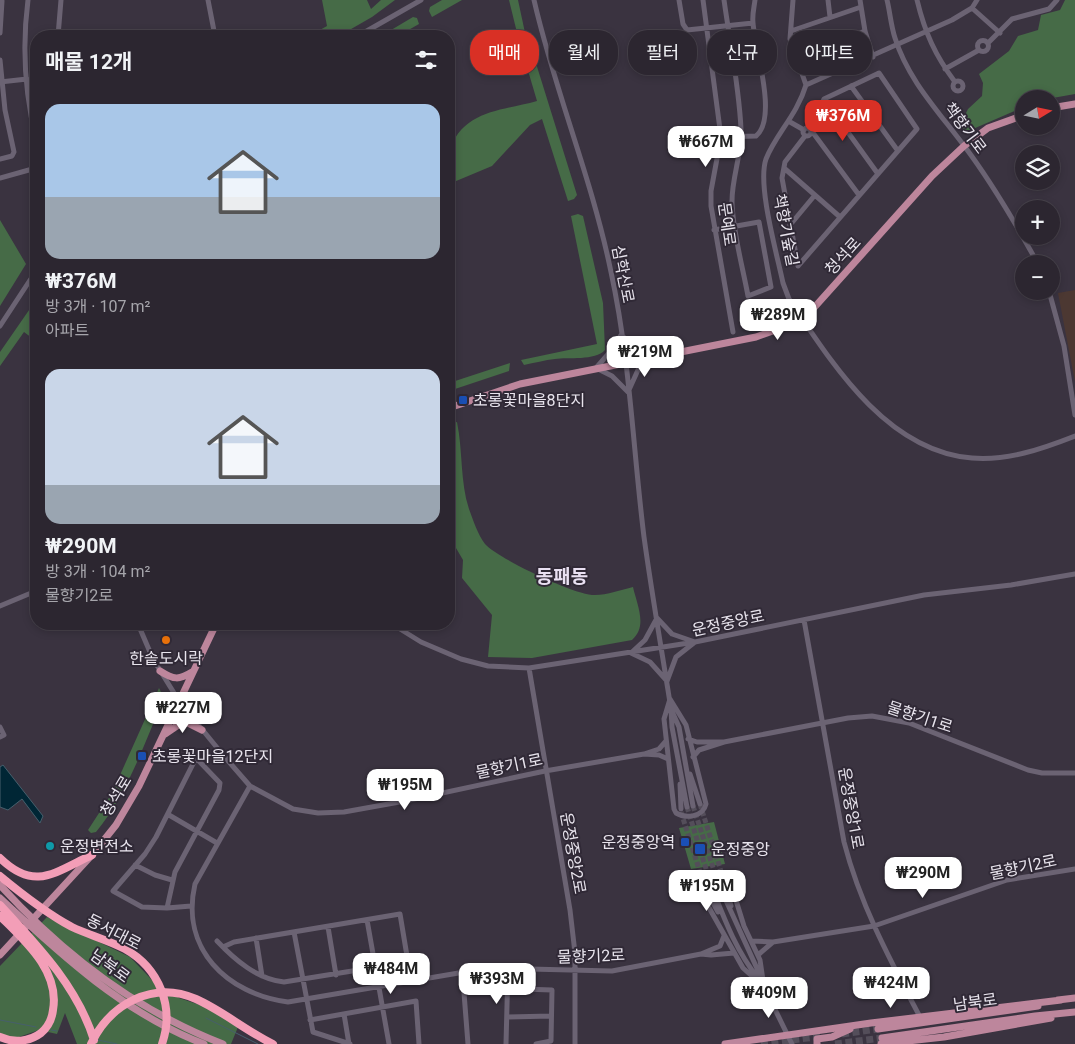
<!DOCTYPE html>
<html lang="ko">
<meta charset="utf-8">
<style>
body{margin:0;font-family:Roboto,"Noto Sans KR",sans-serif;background:#342e38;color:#f1f3f6;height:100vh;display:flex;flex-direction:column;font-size:19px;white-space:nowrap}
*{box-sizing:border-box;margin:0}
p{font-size:16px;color:#a6a5ab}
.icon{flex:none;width:28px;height:28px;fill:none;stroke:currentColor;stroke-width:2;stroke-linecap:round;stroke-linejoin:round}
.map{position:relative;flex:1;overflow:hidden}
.panel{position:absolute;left:30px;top:30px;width:425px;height:600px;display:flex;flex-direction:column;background:#2c2630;border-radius:20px;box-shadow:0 2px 8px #0003,0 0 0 1px #48434c}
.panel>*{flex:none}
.banner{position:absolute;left:470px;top:30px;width:475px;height:45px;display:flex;gap:10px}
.needle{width:32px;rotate:80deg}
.tools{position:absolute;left:1015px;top:90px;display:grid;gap:10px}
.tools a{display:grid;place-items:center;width:45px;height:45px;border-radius:50%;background:#2c2630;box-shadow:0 2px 8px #0003,0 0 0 1px #48434c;font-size:25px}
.price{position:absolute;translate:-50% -42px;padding:0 11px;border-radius:10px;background:#fff;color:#222;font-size:16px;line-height:32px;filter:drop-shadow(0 1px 2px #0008)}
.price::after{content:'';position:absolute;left:50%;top:30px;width:15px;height:11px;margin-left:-8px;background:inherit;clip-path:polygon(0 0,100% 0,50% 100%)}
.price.current{background:#d93025;color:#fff}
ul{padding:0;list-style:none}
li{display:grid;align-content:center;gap:10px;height:265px;padding:0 15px}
li span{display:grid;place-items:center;height:155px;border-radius:15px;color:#555}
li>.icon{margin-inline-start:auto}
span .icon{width:90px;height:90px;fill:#fffc;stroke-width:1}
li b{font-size:21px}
h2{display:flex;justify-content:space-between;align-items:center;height:60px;padding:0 15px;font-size:21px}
.pill{padding:0 18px;border-radius:20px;background:#2c2630;box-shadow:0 2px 8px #0003,0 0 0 1px #48434c;font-size:18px;line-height:45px}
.pill.current{background:#d93025;color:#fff}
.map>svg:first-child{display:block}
.education{fill:#4c3832}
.green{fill:#466b47}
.water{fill:#002635;stroke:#465f6c}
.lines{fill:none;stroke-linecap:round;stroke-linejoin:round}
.stream{stroke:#465f6c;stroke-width:1}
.minor-tunnel{stroke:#544e5a;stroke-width:5;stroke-dasharray:5 2.5;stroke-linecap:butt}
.major-tunnel{stroke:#544e5a;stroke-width:7;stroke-dasharray:7 3.5;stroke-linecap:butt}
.minor{stroke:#6b6373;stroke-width:5}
.major{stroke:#bd869c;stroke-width:7}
.highway{stroke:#f39eb7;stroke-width:8}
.transit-dot{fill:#1a4fb4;stroke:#302936;stroke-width:2}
.food-dot{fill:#e8710a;stroke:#302936;stroke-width:2}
.culture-dot{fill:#0f9aa8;stroke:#302936;stroke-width:2}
.labels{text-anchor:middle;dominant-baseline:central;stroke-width:4;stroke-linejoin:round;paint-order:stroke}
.street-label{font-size:16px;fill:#e8e4ed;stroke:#302936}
.poi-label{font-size:16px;fill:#e8e4ed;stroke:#302936;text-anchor:start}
.quarter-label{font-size:19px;font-weight:bold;fill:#e9e0f2;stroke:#302936}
</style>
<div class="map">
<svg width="1075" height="1044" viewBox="0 0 1075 1044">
<rect width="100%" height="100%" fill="#3a3340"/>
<path class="education" d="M 1075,290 L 1075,382 L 1058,293 Z"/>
<path class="green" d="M 322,0 L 367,0 L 371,9 L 381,0 L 395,0 L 372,17 L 339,36 L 309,36 L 327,26 Z
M 442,0 L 462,0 L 432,17 L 429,11 L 430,7 Z
M 509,0 L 518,0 L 527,42 L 520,45 Z
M 1065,0 L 1075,0 L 1075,94 L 1047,99 L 1024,99 L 1024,107 L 966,132 L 960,125 L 968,109 L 982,96 L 983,83 L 979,74 L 1009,51 L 1018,36 L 1038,30 L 1041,15 L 1060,10 Z
M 413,17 L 417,18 L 419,24 L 398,36 L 381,36 Z
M 530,55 L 534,57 L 577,195 L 574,199 L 568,201 L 542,119 L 530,125 L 492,166 L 449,184 C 449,174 447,162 449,153 C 461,110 502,111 537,101 L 524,57 Z
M 578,214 L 583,216 L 603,303 L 605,350 C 595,361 568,357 555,359 C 545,360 534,363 524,365 L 521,360 L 597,344 L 571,216 Z
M 0,220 L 26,264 L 0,306 Z
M 36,300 L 36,341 L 24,332 L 0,366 L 0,352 Z
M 510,363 L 509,371 L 449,391 L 449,383 Z
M 457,422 C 463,451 460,482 469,509 C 473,520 478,535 485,544 C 499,559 571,593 592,595 C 605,596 620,590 633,587 C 637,605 648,626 632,640 L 532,658 L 488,657 L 492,615 L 462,578 L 463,560 L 449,536 L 449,424 Z
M 159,688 L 164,698 C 144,744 128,793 96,832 L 91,833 L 88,830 L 112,793 Z
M 714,822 L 725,864 L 691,869 L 679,828 Z
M 47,917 L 130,957 L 151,979 L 179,998 L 206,1007 L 238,1027 L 231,1044 L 77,1044 L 65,1013 L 57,1034 L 39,1030 L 16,1038 L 0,1034 L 0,966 Z"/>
<path class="water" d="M 3,765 L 43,816 L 40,823 L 22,799 L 8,810 L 0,807 L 0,767 Z"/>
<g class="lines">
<path class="stream" d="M 206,1018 L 258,1044
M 0,1020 L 36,1027
M 51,1030 L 57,1031
M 98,1040 L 117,1044"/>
<path class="minor-tunnel" d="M 700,804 L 724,881
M 693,806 L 718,883
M 687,807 L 711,885
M 681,812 L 705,888"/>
<path class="major-tunnel" d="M 842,1034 L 878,1029
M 761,1044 L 823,1036
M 835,1044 L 882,1038"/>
<path class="minor" d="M 28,0 C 22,46 25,94 36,139
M 208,0 L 215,36
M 534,0 C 555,92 592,179 611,272 C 630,359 633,449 644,537 C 652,595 662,652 671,709
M 679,0 L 683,24 L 687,30 L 753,23
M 703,0 L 721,137 L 711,191 L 711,206 L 733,332
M 793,0 L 790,39 L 806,85 C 797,115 776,134 766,159 C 757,185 777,254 783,283 L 789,299 C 832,363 886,451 972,458 C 1007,461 1042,449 1075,436
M 828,0 L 830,17
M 860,0 L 865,31 L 873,57
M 887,0 C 890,12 891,26 895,38 C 908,80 939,112 965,147 C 992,183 1016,224 1038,264
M 917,0 C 925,33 935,55 955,82
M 972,8 L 1000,33
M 791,31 L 861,7
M 0,33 L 2,1 L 0,0
M 58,36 L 61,0
M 358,36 L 421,0
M977.5 46a5.5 5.5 0 1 1 11 0a5.5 5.5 0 1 1-11 0Z
M 988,43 L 1012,19 L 1049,9 L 1057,0
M 796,57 L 865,31
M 0,60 L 5,110 L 14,152 L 12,156 L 0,159
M 945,69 L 979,50
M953 86a5 5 0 1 1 10 0a5 5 0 1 1-10 0Z
M 0,82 L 27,79
M 806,85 L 952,20 L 972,8 L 977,0
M 851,86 L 898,151
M 824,99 L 878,174
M 790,122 L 804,130
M803 132a4 4 0 1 1 8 0a4 4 0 1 1-8 0Z
M 811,130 L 859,195
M 805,136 L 785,162 L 782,178 L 798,266 L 917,129 L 879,73 L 824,99 L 810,129
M 721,137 L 756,136 C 778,118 755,49 753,23 C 752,15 754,8 755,0
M 784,168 L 840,217
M 0,178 L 36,168
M 790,225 L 815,195
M 714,230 L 759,222 L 771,287 L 748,296 C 743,268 732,229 732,201 C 732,177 742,154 741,129 C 739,86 730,43 724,0
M 1049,291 L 1064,346 L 1075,415
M 0,326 L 36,271
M 621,335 L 634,346 L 652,356 L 638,370 L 628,392 L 612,376 L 596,368 L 610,352 Z
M 0,606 L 36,591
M 657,618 L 672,634 L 695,642 L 676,657 L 667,681 L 650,662 L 631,653 L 645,640 Z
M 804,620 L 844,842 C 860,904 890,960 920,1017
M 138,624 L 153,659 L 179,701 L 223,755 L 250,786 L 293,809 L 318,813 L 344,812 L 405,801 L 545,771 L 644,754
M 392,624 L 421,642 L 461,659 L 488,666 L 529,668 L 695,642 L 924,595 L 1011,585 L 1075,574
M 529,668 L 570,910 L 575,953 L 575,1044
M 670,699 L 686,725 L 706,804 C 703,817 686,819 676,813 L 674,809 L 664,719 Z
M 0,727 L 4,735 L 0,737
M 688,739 L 697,742 L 724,742 L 699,750 L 693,757
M 666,741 L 659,749 L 644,754 L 659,755 L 668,759
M 724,742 L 848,718 L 872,716 L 909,723 L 1028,770 L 1042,773 L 1075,773
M 196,758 L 220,783 L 219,790 L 175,872 L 167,908 L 142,907 L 113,891 L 145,854 L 156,837 Z
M 690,774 L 700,804
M 680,784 L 681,809
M 250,786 L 195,884 C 180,949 227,994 288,1002 L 488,968 L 612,971 L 701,954
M 687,807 L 672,727 L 671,709 L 679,727 L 693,806
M 169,815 L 217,843
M 135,865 L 155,875 L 172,880
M 719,872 L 729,878 L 744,926 L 760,960 L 764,987 L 743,968 L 699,890 L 699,880 L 703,876 Z
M 724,881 L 731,906
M 718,883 L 760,975
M 711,885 C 724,918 736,951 758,978
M 705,888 L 718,912
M 167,908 L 191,906
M 367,920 L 389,1044
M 328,927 L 336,975
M 294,932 L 313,1032 L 350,1044
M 724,936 L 720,946 L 701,954 L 711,955 L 734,953
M 256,938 L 262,976
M 217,941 C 235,960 257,979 284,982 L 408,962 L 400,914 L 234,942 L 223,947
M 751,941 L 773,942 L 758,955
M 773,942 L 874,926 L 1007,880 L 1075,869
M 763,985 L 792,1044
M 344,1014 L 349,1044
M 507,1017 L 551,1016
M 310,1020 L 416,1001 L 419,1044
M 468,1044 L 464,993 L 496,988 L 552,990 L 551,1041 L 536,1044
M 506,1044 L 508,967"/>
<path class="major" d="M 1051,108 L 1075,104
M 449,408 L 520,384 L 756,337 L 784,327 L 812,310 L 932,176 L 964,146 L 988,128 L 1024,115
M 160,671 C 174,680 179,680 192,672
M 165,734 L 184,721 L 202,730
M 0,885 C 63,954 135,1010 223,1044
M 0,898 C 61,955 125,1014 204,1044
M 0,955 L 92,855 L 116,825 L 139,786 L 216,624
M 1058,1000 L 1075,998
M 878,1029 L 1038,1006
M 882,1038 L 1035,1016 L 1075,1012
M 725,1044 L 871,1023 L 1061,1000
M 817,1044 L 817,1039 L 832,1037 L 850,1029
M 881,1044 L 944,1037 L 1051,1018"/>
<path class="highway" d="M 0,858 C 35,892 55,872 92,855
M 0,876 C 23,895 46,913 72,927 C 89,935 108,940 125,949 C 159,968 175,1007 162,1044
M 0,905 C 37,945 77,986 94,1040
M 0,916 C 25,941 60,971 53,1010 C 52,1019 48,1027 41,1033 C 29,1042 13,1043 0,1037
M 91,1044 C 110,1004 153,980 196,999 C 223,1011 246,1031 273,1044"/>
</g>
<g class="transit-dot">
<rect x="458" y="395" width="10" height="10" rx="2.5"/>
<rect x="137" y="751" width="10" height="10" rx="2.5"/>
<rect x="680" y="837" width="10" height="10" rx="2.5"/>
<rect x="694" y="843" width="12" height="12" rx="2.5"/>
</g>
<circle class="food-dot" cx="166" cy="640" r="5"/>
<circle class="culture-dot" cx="50" cy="846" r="5"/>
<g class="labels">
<g class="street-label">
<text transform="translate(965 128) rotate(53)">책향기로</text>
<text transform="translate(727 224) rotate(82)">문예로</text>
<text transform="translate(786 230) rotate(79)">책향기숲길</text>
<text transform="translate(843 256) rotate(-48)">청석로</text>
<text transform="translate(623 274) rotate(79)">심학산로</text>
<text transform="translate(728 623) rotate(-12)">운정중앙로</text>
<text transform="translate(920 717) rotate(18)">물향기1로</text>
<text transform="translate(509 766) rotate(-12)">물향기1로</text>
<text transform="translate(116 796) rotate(-59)">청석로</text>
<text transform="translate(851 808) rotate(80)">운정중앙1로</text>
<text transform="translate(573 853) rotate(80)">운정중앙2로</text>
<text transform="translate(1023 867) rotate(-12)">물향기2로</text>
<text transform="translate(114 932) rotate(27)">동서대로</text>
<text transform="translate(591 956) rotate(-2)">물향기2로</text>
<text transform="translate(110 966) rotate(36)">남북로</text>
<text transform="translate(975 1002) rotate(-8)">남북로</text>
</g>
<g class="poi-label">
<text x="473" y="400">초롱꽃마을8단지</text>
<text x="166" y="658" text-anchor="middle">한솥도시락</text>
<text x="152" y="756">초롱꽃마을12단지</text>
<text x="675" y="842" text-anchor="end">운정중앙역</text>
<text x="60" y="846">운정변전소</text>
<text x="711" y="849">운정중앙</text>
</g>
<g class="quarter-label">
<text x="562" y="576">동패동</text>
</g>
</g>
</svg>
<div class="tools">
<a><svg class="needle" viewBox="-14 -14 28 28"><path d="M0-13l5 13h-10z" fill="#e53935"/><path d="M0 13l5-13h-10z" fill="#a6a5ab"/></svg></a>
<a><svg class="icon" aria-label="layers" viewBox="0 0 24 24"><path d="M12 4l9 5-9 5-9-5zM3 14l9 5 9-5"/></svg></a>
<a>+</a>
<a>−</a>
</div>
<b class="price current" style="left:843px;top:142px">₩376M</b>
<b class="price" style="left:706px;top:168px">₩667M</b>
<b class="price" style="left:778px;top:341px">₩289M</b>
<b class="price" style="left:645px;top:378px">₩219M</b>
<b class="price" style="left:183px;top:734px">₩227M</b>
<b class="price" style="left:405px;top:811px">₩195M</b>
<b class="price" style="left:923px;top:899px">₩290M</b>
<b class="price" style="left:707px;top:912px">₩195M</b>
<b class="price" style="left:391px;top:995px">₩484M</b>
<b class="price" style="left:497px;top:1005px">₩393M</b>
<b class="price" style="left:891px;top:1009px">₩424M</b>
<b class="price" style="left:769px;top:1019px">₩409M</b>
<div class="banner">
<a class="pill current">매매</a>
<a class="pill">월세</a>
<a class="pill">필터</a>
<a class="pill">신규</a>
<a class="pill">아파트</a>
</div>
<section class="panel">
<h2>매물 12개<svg class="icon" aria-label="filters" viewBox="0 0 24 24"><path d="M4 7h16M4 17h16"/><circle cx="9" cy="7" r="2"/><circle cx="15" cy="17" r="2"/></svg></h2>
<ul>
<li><span style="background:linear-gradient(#a9c7e8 60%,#9aa5b1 0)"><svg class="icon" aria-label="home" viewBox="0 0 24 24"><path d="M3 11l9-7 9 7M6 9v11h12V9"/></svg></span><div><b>₩376M</b><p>방 3개 · 107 m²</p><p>아파트</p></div></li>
<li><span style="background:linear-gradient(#c9d6e8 75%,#9aa5b1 0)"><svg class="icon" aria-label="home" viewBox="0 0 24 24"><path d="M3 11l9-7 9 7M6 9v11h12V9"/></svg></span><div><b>₩290M</b><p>방 3개 · 104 m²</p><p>물향기2로</p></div></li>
</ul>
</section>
</div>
